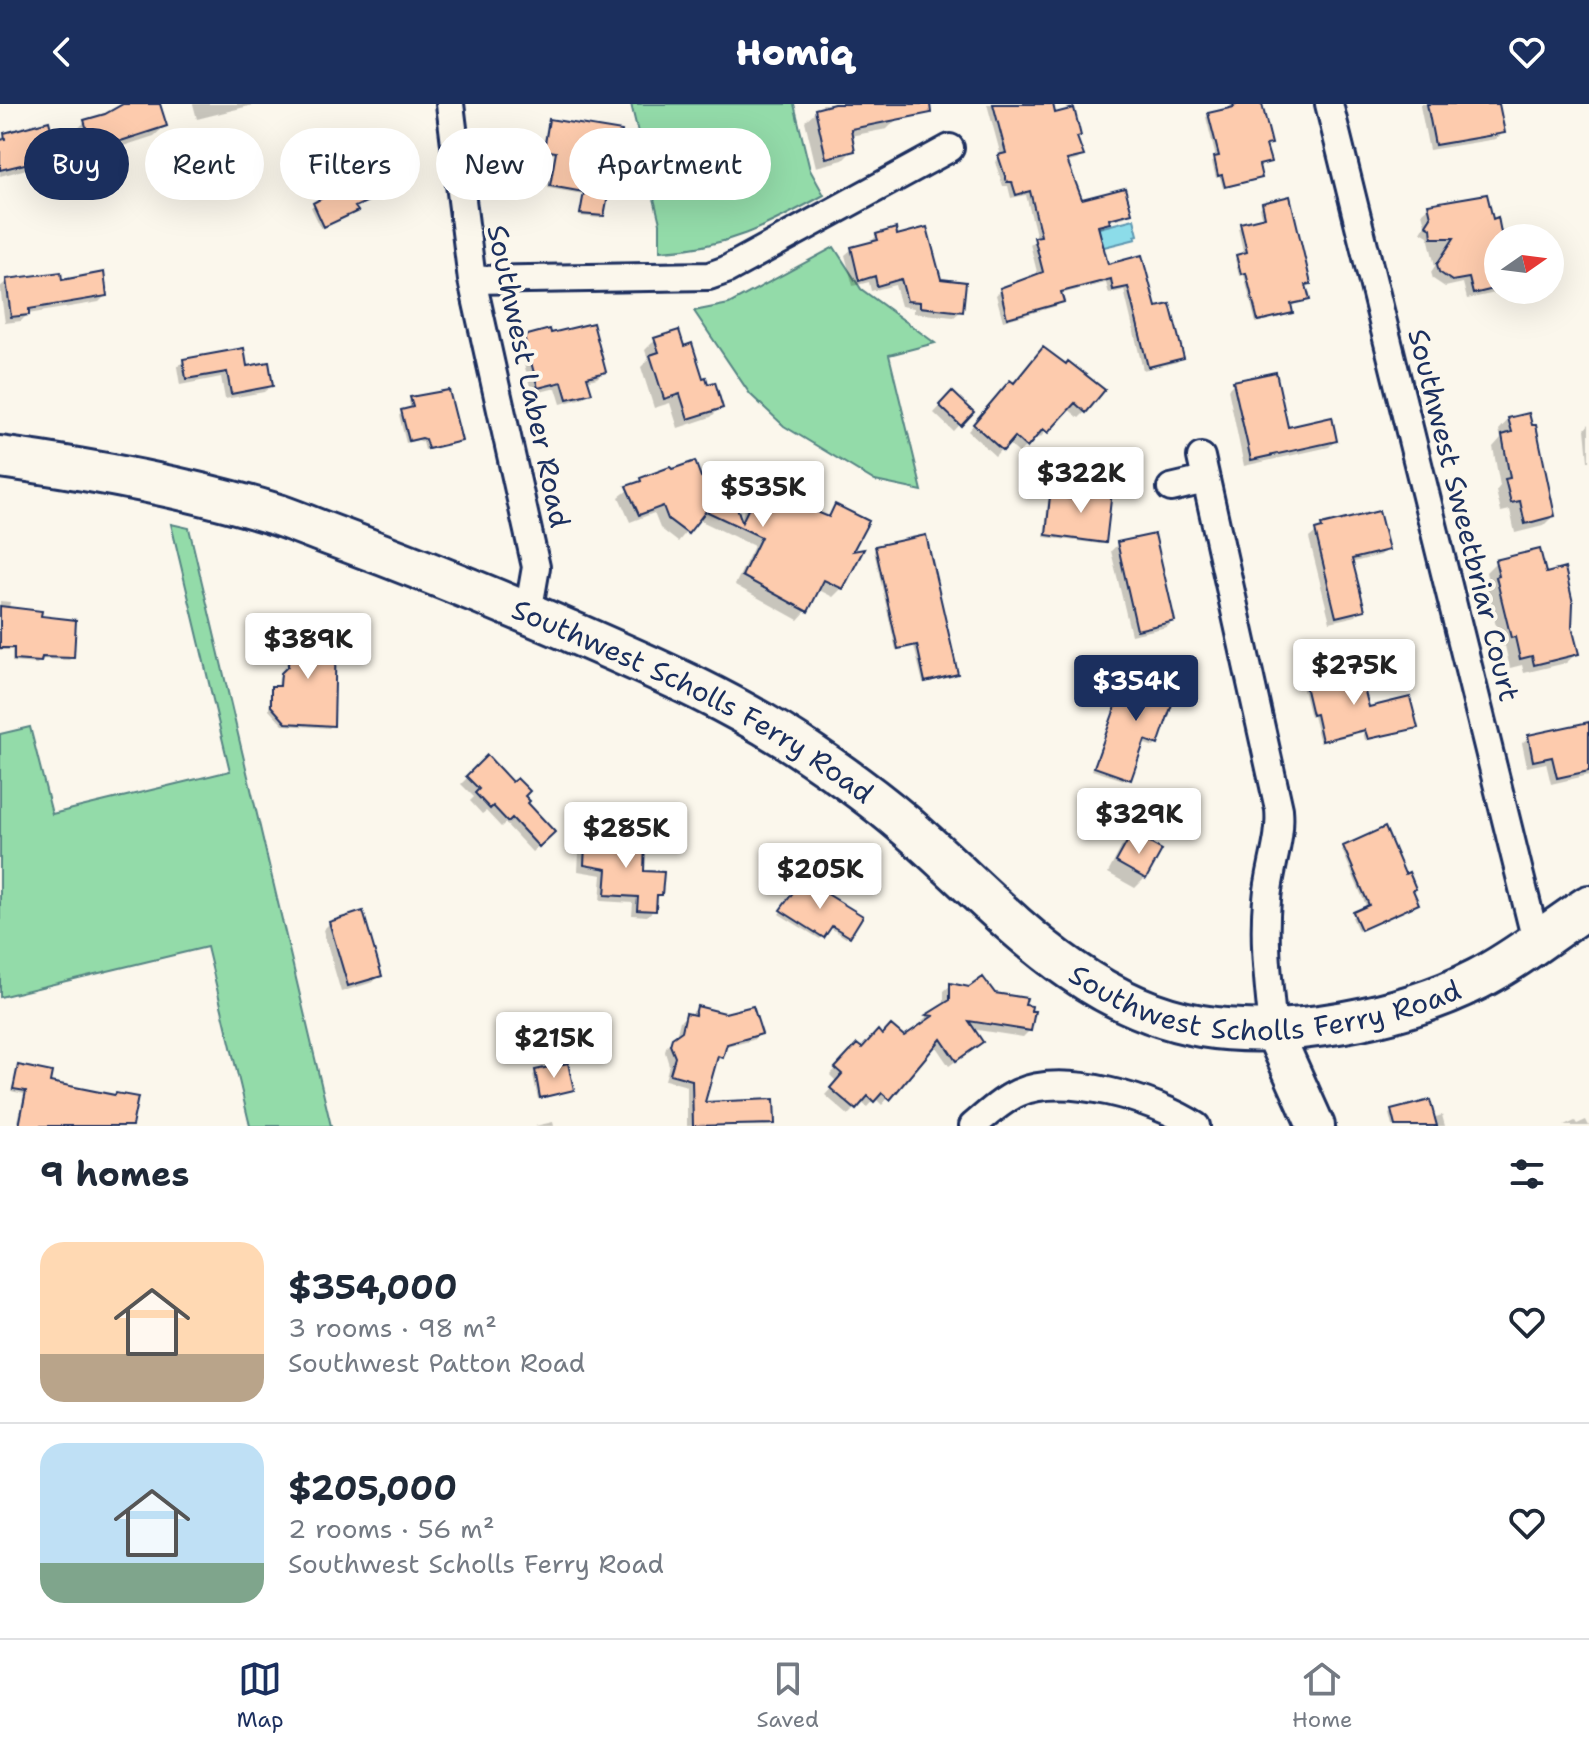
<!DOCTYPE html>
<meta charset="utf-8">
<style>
body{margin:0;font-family:"Shantell Sans",sans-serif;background:#f2f2f3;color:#1f2937;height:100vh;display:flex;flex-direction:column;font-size:30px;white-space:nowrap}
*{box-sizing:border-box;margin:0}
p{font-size:26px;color:#747a83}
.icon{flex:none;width:44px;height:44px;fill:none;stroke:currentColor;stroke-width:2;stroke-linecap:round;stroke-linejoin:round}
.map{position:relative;height:1022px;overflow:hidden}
.panel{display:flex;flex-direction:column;background:#fff;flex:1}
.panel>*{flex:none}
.hud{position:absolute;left:24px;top:24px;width:800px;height:72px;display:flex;gap:16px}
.needle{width:52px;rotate:76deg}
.buttons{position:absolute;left:1484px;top:120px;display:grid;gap:16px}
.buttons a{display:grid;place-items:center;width:80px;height:80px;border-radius:50%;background:#fff;box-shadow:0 8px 32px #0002;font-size:40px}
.price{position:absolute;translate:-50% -68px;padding:0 18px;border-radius:8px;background:#fff;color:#222;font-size:26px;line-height:52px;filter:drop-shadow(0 2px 4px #0008)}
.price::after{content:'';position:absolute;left:50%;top:48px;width:24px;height:18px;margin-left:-12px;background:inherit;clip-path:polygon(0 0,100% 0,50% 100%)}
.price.current{background:#1b2f5e;color:#fff}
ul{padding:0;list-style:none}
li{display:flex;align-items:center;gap:24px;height:200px;padding:0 40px}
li+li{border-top:2px solid #e0e1e3}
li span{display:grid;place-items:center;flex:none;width:224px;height:160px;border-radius:24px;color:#555}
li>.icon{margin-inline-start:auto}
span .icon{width:96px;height:96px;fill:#fffc;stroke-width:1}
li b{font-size:34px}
h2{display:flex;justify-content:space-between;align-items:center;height:96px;padding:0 40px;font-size:34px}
.tag{padding:0 28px;border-radius:36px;background:#fff;box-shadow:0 8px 32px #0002;font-size:28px;line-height:72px}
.tag.current{background:#1b2f5e;color:#fff}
header{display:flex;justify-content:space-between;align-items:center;height:104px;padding:0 40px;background:#1b2f5e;color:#fff;font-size:36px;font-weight:800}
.dock{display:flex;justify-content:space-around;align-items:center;height:112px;border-top:2px solid #e0e1e3;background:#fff;font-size:22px;color:#747a83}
.dock a{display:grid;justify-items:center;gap:4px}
.dock .current{color:#1b2f5e}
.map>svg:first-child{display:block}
.green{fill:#93dba9;stroke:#578584;stroke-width:2}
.water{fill:#8cdce9;stroke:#5f97b1;stroke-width:2}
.shadow{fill:#0003}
.building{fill:#fdcbad;stroke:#1b2f5e;stroke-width:2}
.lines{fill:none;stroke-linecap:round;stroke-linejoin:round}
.street-casing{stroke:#1b2f5e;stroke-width:32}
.secondary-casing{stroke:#1b2f5e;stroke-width:42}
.primary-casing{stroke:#1b2f5e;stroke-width:46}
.street{stroke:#fbf7ec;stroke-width:26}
.secondary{stroke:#fbf7ec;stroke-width:36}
.primary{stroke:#fbf7ec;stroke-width:40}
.labels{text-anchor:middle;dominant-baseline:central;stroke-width:8;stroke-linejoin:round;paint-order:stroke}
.street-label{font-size:28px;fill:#1b2f5e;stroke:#fbf7ec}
</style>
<header><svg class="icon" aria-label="back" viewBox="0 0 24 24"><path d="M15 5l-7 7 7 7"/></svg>Homiq<svg class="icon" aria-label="heart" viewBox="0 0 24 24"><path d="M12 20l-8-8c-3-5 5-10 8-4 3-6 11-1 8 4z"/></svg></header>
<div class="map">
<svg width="1589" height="1022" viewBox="0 0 1589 1022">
<rect width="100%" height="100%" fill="#fbf7ec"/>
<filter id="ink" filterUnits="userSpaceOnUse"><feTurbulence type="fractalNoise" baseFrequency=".0125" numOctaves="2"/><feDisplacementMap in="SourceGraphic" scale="16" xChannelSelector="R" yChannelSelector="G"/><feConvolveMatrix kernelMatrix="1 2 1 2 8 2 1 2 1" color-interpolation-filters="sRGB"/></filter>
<g filter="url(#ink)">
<path class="green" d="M 631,0 L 794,0 L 810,66 L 824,91 C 769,121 724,145 660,147 L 660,119 Z
M 834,143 L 861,185 L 935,239 L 889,251 L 922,387 L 875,377 L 784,322 L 750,290 L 694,207 L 729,200 Z
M 171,420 L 189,424 L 331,1022 L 250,1022 L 207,843 L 0,893 L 0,630 L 30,623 L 52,710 L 230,667 Z"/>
<path class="water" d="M 1134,115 L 1138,131 L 1135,132 L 1136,135 L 1100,144 L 1095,125 Z"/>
<path class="shadow" d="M 130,0 L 158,0 L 165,22 L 154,32 L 83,55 L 74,28 L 85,18 Z
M 193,0 L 257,0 L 197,15 Z
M 822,0 L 893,0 L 897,15 L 887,25 L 850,32 L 853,46 L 843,56 L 816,63 L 805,17 L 816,7 L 823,5 Z
M 987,0 L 1051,0 L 1053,11 L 1079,32 L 1076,35 L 1082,52 L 1077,56 L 1066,59 L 1081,97 L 1129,108 L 1125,113 L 1108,117 L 1104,123 L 1097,125 L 1106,162 L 1154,206 L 1181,253 L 1177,258 L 1143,266 L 1124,186 L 1109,190 L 1106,179 L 1060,190 L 1061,197 L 1057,202 L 1003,217 L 996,191 L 1001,186 L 1038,172 L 1030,140 L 1037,135 L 1026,91 L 1011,94 L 1008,82 L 1003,82 L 995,58 L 1001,52 Z
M 1230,0 L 1261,0 L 1270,39 L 1265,42 L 1268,58 L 1257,63 L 1260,73 L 1257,76 L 1223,84 L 1220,73 L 1216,74 L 1212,58 L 1216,54 L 1206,13 L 1231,5 Z
M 1422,0 L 1497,0 L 1503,29 L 1496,35 L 1429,46 L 1420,2 Z
M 550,17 L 615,53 L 624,83 L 621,86 L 607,84 L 602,111 L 600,114 L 579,112 L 583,90 L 548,84 L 555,50 L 542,48 L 547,20 Z
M 5,31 L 55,51 L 46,60 L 0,72 L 0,36 Z
M 363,73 L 352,109 L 321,124 L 311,103 L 337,86 Z
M 1263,101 L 1309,179 L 1306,182 L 1308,195 L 1290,202 L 1291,208 L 1288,211 L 1256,219 L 1244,171 L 1239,172 L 1235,155 L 1244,151 L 1238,124 L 1263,116 L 1260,104 Z
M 1429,102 L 1492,117 L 1500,134 L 1498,134 L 1498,186 L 1505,187 L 1467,195 L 1463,179 L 1445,183 L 1433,175 L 1431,168 L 1435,162 L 1428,132 L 1421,128 L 1425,121 L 1422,108 Z
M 877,131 L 896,134 L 961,207 L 954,213 L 914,209 L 914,204 L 901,202 L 895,181 L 871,187 L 869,178 L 853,182 L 845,151 L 852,145 L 871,138 Z
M 7,177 L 60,178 L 105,192 L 99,198 L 28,210 L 21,217 L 5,219 L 0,183 Z
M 525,234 L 604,267 L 597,274 L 586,277 L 590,288 L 583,294 L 561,300 L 556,284 L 532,290 L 519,241 Z
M 655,236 L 682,244 L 701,277 L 721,303 L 711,313 L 678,324 L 670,299 L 654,304 L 641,263 L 648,256 L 645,246 Z
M 184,257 L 246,264 L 271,282 L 264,288 L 225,295 L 221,273 L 180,281 L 177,263 Z
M 1065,263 L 1085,308 L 1079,314 L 1067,304 L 1040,334 L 1036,331 L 1019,349 L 1007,339 L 995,352 L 968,327 L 1004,285 Z
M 1234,279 L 1287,325 L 1335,337 L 1329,343 L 1244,362 L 1228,285 Z
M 952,290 L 971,308 L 953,327 L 934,309 Z
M 411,295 L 460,336 L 425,346 L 423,338 L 418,336 L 406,339 L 399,311 L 411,306 L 409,297 Z
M 1509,315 L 1553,412 L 1543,422 L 1515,429 L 1510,406 L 1501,408 L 1496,387 L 1500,382 L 1493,343 L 1501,334 L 1499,326 Z
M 1589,320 L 1589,357 L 1588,357 L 1585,325 Z
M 765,373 L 787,398 L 826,414 L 836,403 L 850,450 L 842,484 L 833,493 L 817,485 L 806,507 L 798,516 L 735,481 L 754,442 L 697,415 L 678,438 L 660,424 L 654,409 L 630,418 L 619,393 L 641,376 L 700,376 L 739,417 L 757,381 Z
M 1090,382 L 1104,438 L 1101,440 L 1044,433 L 1048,397 L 1051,395 L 1079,398 L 1080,389 Z
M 1322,423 L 1386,445 L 1380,451 L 1351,459 L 1362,505 L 1356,512 L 1330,518 L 1309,434 Z
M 1118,440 L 1173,517 L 1167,523 L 1131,531 L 1111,447 Z
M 876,444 L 955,570 L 953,573 L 923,579 L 914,542 L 896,546 L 874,447 Z
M 1496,458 L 1570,524 L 1577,549 L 1566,559 L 1524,569 L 1522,561 L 1510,564 L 1505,542 L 1501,543 L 1487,485 L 1489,482 L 1486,468 Z
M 0,497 L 10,498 L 9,505 L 39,514 L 72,553 L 69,556 L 40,555 L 37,560 L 12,558 L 12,546 L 0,546 Z
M 290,531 L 332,621 L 329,624 L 283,621 L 269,606 L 270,587 L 278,584 L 279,574 L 286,566 L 288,534 Z
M 1126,574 L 1156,640 L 1154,643 L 1142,639 L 1127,677 L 1092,666 Z
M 1304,575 L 1367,606 L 1416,624 L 1365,636 L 1363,628 L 1320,639 L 1313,612 L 1310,613 L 1301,578 Z
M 1589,627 L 1589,671 L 1551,680 L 1546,659 L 1527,663 L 1522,639 L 1529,633 Z
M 487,654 L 553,728 L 532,748 L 505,719 L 501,723 L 486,707 L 482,710 L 470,697 L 474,693 L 461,680 Z
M 1132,732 L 1145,774 L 1135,784 L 1108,769 L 1122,742 Z
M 597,734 L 641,769 L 660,791 L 654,796 L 654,806 L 647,812 L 632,811 L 633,799 L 600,797 L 602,771 L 578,767 L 579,749 L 586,743 L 590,743 Z
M 1345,743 L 1411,787 L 1413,802 L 1358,827 L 1352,813 L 1367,804 L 1342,746 Z
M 801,781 L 849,832 L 846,834 L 829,823 L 820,835 L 779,810 Z
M 330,819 L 380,872 L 373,878 L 341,888 L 323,826 Z
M 951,881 L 994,891 L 1023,902 L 1029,927 L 1023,933 L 971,925 L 974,944 L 949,962 L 934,940 L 882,1001 L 875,994 L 867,1003 L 861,998 L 848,1011 L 825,991 L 837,978 L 830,971 L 857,942 L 861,946 L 882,933 L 904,934 L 927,918 L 922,917 L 927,912 L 944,902 L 944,887 Z
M 698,904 L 760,929 L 753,936 L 723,944 L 721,953 L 714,960 L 702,1000 L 773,1020 L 770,1022 L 687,1022 L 687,982 L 665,976 L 669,961 L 665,948 L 666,943 L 676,933 L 680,917 Z
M 19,963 L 48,980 L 129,1022 L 17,1022 L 24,990 L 11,987 Z
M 536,968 L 572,985 L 538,995 L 533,971 Z
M 1392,1008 L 1433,1014 L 1442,1011 L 1445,1022 L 1392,1022 L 1389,1010 Z
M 1586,1016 L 1589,1022 L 1564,1022 L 1575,1017 L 1577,1020 Z
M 553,1018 L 554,1022 L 535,1022 Z"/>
<path class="building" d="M 123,0 L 160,0 L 167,22 L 93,46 L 84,16 L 105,10 Z
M 834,0 L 930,0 L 931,9 L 851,25 L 855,47 L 826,54 L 815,5 Z
M 993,0 L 1053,0 L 1055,9 L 1074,4 L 1081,32 L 1077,33 L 1084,52 L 1067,56 L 1082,95 L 1125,84 L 1132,109 L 1109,115 L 1110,119 L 1098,122 L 1108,160 L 1142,151 L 1156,203 L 1170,200 L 1184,254 L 1148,263 L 1128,183 L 1113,186 L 1111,175 L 1061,188 L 1064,198 L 1007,214 L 1000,184 L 1043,168 L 1034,133 L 1041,132 L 1030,87 L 1016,91 L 1012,78 L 1007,78 L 998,51 L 1006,49 Z
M 1233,0 L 1262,0 L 1272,40 L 1266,41 L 1271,58 L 1259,61 L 1262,74 L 1225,83 L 1222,71 L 1218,72 L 1214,53 L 1219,52 L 1208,9 L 1234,3 Z
M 1427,0 L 1499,0 L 1505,29 L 1435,41 Z
M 549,15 L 622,27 L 618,51 L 631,54 L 625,84 L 610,81 L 604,112 L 580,110 L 584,88 L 550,82 L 556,48 L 544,46 Z
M 49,17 L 58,52 L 0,66 L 0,36 L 5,35 L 4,29 Z
M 364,71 L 375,94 L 355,103 L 358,107 L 324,123 L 313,99 Z
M 1487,90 L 1493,115 L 1498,113 L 1502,134 L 1498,134 L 1498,184 L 1473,190 L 1469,174 L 1452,177 L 1439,168 L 1437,160 L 1454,134 L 1432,134 L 1431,124 L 1426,121 L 1431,113 L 1428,100 Z
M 1290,92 L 1311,180 L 1306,181 L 1310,196 L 1291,200 L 1293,209 L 1258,217 L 1246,169 L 1241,170 L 1236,151 L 1247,148 L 1240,119 L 1265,113 L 1262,99 Z
M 927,123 L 941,175 L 966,178 L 963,208 L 920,203 L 920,198 L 907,197 L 901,175 L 877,182 L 875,172 L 859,177 L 851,143 L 878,136 L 876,130 L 896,124 L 897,131 Z
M 61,168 L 62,176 L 104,168 L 107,192 L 29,205 L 29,211 L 11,213 L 6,175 Z
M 593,219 L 606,268 L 587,273 L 592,289 L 567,295 L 562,278 L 538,284 L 524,232 L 550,225 L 551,229 Z
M 679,226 L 684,242 L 692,239 L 703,274 L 706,273 L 708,280 L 715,278 L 723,304 L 688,315 L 680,290 L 664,295 L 650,251 L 659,248 L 654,234 Z
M 1043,243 L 1066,260 L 1068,257 L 1105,286 L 1086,309 L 1075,299 L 1048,329 L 1043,325 L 1027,344 L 1015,333 L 1003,347 L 973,320 L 1010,276 L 1014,279 Z
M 244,244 L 247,262 L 269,258 L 273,282 L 231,290 L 227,268 L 186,275 L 183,255 Z
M 1276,268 L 1288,323 L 1332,313 L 1337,337 L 1251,356 L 1233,277 Z
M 449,286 L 462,337 L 428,345 L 425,335 L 422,334 L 409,337 L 401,306 L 413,303 L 410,293 Z
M 952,287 L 974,308 L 961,322 L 939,301 Z
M 1529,309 L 1532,321 L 1536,321 L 1555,412 L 1525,420 L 1520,397 L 1511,399 L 1505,375 L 1510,374 L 1502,331 L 1512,328 L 1508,314 Z
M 695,357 L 701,373 L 724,365 L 742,418 L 765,370 L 796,386 L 790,397 L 829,413 L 835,400 L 869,417 L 853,447 L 864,445 L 843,485 L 824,476 L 808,508 L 742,472 L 761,433 L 706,407 L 688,430 L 668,415 L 663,402 L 639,411 L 626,382 L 641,377 L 640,374 L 670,363 L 672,365 Z
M 1089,380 L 1108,382 L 1107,387 L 1112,387 L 1106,439 L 1046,431 L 1050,392 L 1080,396 L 1082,384 L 1088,385 Z
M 1379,407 L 1389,446 L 1352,455 L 1365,506 L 1336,513 L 1315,426 L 1322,424 L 1321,421 Z
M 1155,430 L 1175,517 L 1137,526 L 1117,438 Z
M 926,431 L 958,570 L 925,578 L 917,541 L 898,545 L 875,442 Z
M 1540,445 L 1546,469 L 1565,464 L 1573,499 L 1572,523 L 1579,550 L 1534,561 L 1532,552 L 1520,555 L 1515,533 L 1511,534 L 1496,473 L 1499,472 L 1495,456 Z
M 0,502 L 42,507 L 41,512 L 76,516 L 74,554 L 42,553 L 41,558 L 14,556 L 14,544 L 0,544 Z
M 290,529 L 336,531 L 334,622 L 286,619 L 271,602 L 271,582 L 280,582 L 281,569 L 288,562 Z
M 1355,561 L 1358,573 L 1361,573 L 1369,603 L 1410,593 L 1418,624 L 1368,635 L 1365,626 L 1322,637 L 1316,610 L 1312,611 L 1303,573 Z
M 1128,568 L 1151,576 L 1153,572 L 1179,580 L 1158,641 L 1145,636 L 1131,676 L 1094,663 Z
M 1589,618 L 1589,667 L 1557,674 L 1552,653 L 1533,657 L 1528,631 Z
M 487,651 L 512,678 L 517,674 L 530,687 L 525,692 L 530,697 L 528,699 L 555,728 L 539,743 L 512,714 L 508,718 L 493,702 L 490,705 L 475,689 L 479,685 L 466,672 Z
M 1385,723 L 1405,770 L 1409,768 L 1416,785 L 1413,786 L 1419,800 L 1361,826 L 1353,808 L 1369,801 L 1343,742 Z
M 1132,729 L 1162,746 L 1146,775 L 1116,758 Z
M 596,732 L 645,736 L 644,767 L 664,768 L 662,791 L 657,791 L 656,807 L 637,806 L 638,793 L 605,791 L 607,765 L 584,761 L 585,741 L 595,741 Z
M 803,775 L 863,812 L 850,833 L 832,822 L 824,834 L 780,806 Z
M 363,807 L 382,872 L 348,882 L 329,818 Z
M 983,873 L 995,889 L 1027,894 L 1025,901 L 1032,902 L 1031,907 L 1035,907 L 1031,927 L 969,917 L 983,938 L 956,957 L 941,935 L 890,996 L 882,989 L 874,998 L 868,992 L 856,1006 L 830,984 L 842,970 L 835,964 L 857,940 L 862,944 L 878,926 L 882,931 L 891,921 L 904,932 L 933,912 L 926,911 L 950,896 L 950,879 L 969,883 Z
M 697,902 L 725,909 L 753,902 L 762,930 L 727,940 L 723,954 L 718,952 L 705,998 L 774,995 L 775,1020 L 693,1022 L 692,976 L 670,970 L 675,953 L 670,941 L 672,934 L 682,927 L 686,909 L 695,911 Z
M 568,959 L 574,986 L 540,994 L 535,966 Z
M 18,961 L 52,968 L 50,978 L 115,991 L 116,989 L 138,993 L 132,1022 L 19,1022 L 26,987 L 13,985 Z
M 1430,996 L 1437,1022 L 1395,1022 L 1391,1006 Z"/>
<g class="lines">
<defs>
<path id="street" d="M 450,0 L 472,176 L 536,463 L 528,509
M 1329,0 L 1536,837
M 472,176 L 709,172 L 726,166 L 950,44
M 1201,353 L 1279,705 C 1282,736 1269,765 1267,796 C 1263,839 1269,883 1273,926
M 1171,384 L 1205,376
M 973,1022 C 987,1010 1001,997 1018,989 C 1064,968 1155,995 1196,1022"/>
<path id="secondary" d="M 1273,926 L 1316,1022"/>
<g id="primary">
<path id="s1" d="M 0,353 C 94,366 188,383 278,411 C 298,418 317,426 336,433 C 414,462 491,493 567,526 C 652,563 735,598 812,651 C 843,672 875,695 904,720 C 994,797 1076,901 1201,922 C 1285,936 1402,914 1478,875 C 1516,856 1552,826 1589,802"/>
</g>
</defs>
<use href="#street" class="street-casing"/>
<use href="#secondary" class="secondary-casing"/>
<use href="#primary" class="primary-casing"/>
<use href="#street" class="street"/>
<use href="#secondary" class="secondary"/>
<use href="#primary" class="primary"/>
</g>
</g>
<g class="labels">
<g class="street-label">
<text transform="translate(529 272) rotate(78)">Southwest Laber Road</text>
<text transform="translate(1464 411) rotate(76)">Southwest Sweetbriar Court</text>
<text stroke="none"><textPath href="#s1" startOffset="740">Southwest Scholls Ferry Road</textPath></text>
<text stroke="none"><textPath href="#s1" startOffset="1412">Southwest Scholls Ferry Road</textPath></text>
</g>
</g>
</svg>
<div class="buttons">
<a><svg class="needle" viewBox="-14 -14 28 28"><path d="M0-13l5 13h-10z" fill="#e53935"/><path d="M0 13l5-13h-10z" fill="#747a83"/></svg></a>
</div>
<b class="price" style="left:1081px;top:411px">$322K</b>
<b class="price" style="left:763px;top:425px">$535K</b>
<b class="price" style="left:308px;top:577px">$389K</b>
<b class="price" style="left:1354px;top:603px">$275K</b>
<b class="price current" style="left:1136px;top:619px">$354K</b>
<b class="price" style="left:1139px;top:752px">$329K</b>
<b class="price" style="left:626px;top:766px">$285K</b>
<b class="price" style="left:820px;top:807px">$205K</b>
<b class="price" style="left:554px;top:976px">$215K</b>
<div class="hud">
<a class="tag current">Buy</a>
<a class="tag">Rent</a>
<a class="tag">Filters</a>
<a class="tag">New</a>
<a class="tag">Apartment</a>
</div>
</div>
<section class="panel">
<h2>9 homes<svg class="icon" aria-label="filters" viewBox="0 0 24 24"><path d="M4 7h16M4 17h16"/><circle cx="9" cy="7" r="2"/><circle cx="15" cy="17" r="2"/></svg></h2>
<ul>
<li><span style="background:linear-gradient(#ffd9b3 70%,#b9a48a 0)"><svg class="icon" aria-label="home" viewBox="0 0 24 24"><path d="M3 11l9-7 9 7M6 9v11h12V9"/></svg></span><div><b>$354,000</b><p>3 rooms · 98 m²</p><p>Southwest Patton Road</p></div><svg class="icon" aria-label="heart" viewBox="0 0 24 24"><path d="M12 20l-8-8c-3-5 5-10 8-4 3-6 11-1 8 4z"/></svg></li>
<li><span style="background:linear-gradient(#bfe0f5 75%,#7fa58c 0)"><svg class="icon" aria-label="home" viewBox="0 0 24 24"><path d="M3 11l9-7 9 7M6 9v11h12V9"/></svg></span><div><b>$205,000</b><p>2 rooms · 56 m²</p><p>Southwest Scholls Ferry Road</p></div><svg class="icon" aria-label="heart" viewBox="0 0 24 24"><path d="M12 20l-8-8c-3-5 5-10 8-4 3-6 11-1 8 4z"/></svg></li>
</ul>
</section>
<nav class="dock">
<a class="current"><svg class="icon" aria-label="map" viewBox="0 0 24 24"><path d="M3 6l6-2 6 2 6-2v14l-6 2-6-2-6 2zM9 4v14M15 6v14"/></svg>Map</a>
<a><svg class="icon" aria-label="saved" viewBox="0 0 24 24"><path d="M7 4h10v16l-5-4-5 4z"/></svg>Saved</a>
<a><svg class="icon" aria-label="home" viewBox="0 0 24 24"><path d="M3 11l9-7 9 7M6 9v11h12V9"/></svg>Home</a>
</nav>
